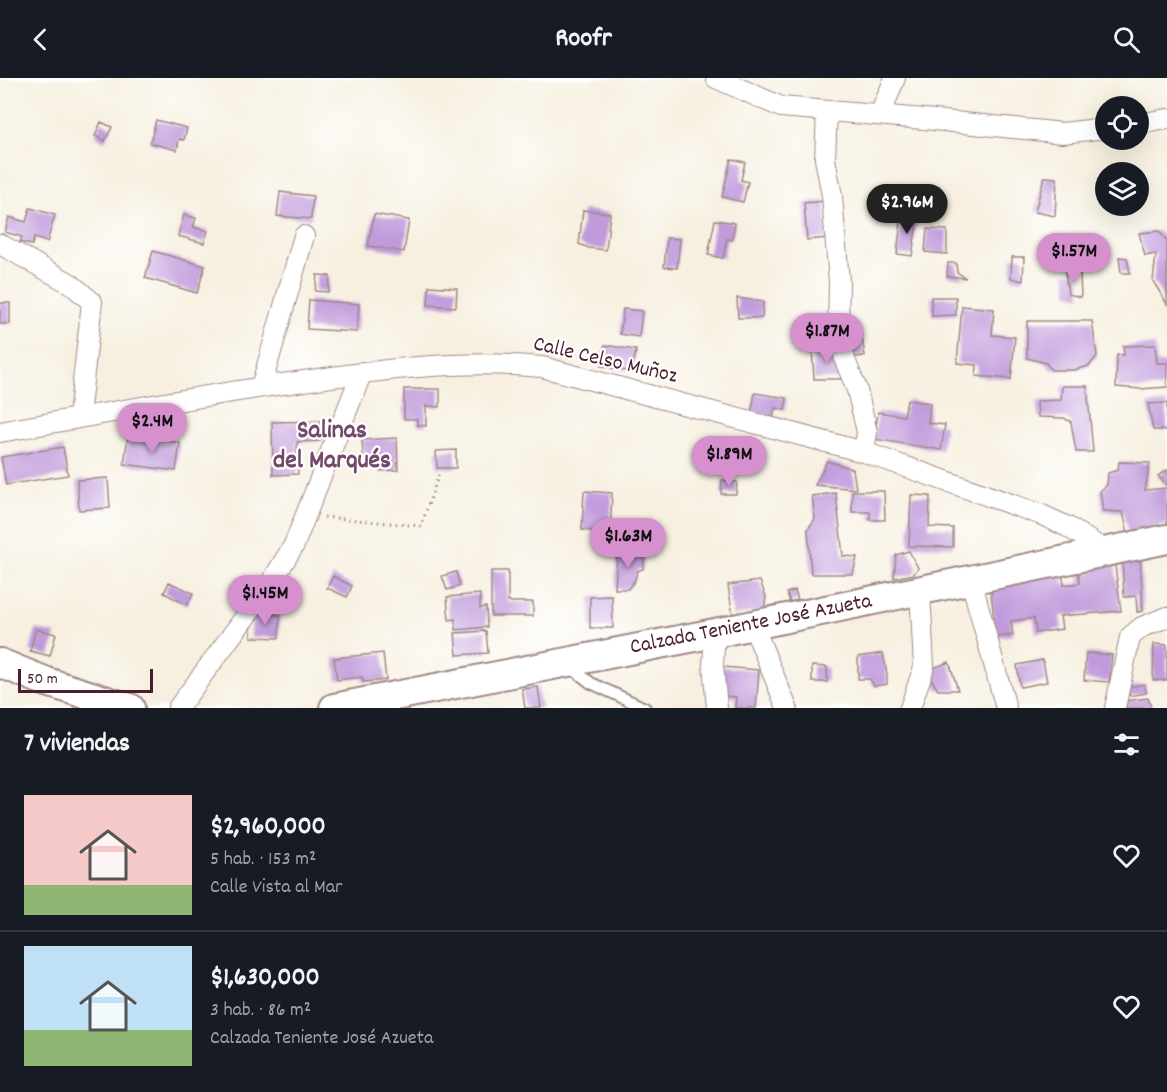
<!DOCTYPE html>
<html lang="es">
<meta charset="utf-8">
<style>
body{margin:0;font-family:Dekko,sans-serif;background:#20242c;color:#f1f3f6;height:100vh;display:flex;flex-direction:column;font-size:22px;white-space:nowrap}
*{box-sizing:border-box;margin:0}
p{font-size:20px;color:#9ea1a6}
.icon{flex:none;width:33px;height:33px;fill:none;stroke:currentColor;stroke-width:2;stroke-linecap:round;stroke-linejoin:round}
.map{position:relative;height:630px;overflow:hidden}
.sheet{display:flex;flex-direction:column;background:#171b24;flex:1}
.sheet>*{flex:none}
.buttons{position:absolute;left:1095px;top:18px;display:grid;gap:12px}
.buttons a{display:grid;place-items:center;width:54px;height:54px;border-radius:50%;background:#171b24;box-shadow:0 6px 24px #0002;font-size:30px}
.scale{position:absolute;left:18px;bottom:15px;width:135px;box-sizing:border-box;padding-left:6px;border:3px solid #4a1f2b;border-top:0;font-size:16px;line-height:21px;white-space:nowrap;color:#4a1f2b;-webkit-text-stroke:4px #fff;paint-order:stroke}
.price{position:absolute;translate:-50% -51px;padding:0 14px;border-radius:21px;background:#d690ce;color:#111;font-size:20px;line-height:39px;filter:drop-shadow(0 2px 3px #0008)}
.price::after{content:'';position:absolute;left:50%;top:36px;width:18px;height:14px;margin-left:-9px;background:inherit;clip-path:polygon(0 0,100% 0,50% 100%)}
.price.active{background:#222;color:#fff}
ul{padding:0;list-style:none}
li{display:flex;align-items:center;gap:18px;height:150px;padding:0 24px}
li+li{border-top:2px solid #363941}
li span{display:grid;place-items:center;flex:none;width:168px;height:120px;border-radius:0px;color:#555}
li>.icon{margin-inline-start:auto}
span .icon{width:72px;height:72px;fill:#fffc;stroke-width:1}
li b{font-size:26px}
h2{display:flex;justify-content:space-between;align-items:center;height:72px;padding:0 24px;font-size:26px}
header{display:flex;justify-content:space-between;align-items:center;height:78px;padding:0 24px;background:#171b24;font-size:27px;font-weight:700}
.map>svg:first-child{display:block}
.building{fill:#c09adb}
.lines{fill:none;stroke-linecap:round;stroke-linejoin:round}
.lane-casing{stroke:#a08886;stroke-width:14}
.street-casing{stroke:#a08886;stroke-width:22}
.secondary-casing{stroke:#a08886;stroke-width:32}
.path{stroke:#a08886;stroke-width:3;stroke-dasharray:1.5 4.5;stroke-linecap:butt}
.lane{stroke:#fff;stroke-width:10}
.street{stroke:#fff;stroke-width:20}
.secondary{stroke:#fff;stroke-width:28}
.labels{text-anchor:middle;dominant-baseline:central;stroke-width:4.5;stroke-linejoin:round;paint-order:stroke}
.street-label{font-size:22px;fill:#4a1f2b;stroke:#fff}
.quarter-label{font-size:26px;font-weight:bold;fill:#734a69;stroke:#fff}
</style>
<header><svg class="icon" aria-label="back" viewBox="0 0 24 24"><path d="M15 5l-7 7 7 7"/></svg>Roofr<svg class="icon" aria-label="search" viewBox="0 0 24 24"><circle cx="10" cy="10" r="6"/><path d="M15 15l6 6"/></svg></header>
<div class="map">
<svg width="1167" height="630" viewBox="0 0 1167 630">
<rect width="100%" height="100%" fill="#fff"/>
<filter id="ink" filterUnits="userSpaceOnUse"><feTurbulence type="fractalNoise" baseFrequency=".0167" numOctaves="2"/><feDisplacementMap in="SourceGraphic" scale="12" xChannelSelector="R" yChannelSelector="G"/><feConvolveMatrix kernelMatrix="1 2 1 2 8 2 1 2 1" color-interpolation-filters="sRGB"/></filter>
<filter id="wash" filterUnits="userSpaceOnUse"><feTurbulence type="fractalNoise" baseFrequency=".008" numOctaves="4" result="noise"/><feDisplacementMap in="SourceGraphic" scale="24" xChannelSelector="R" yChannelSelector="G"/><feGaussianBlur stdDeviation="1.35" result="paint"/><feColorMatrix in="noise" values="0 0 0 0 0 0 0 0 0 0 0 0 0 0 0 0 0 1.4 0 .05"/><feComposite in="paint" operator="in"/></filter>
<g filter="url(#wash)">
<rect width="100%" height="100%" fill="#f7f0e0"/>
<g id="blocks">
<path class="building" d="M 156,42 L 187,50 L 184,62 L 179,61 L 177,72 L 150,65 Z
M 101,44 L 112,49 L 105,63 L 95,58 Z
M 731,81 L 745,84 L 741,102 L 748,104 L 743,124 L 722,119 Z
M 1044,99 L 1057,100 L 1055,138 L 1035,134 Z
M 280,114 L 313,118 L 311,141 L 277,138 Z
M 825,123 L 828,160 L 807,162 L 804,125 Z
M 30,130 L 55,137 L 47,164 L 34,160 L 32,167 L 20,164 L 22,159 L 5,154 L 9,139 L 26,144 Z
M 583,132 L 610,135 L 606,172 L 589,170 L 579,166 Z
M 902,135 L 918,138 L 912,178 L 897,176 Z
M 374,136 L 409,142 L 404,174 L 368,168 Z
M 184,137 L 196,140 L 193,149 L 208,153 L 204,165 L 178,158 Z
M 715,142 L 735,145 L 732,162 L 727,161 L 723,180 L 708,177 Z
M 927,151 L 947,152 L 947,176 L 925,174 Z
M 1159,153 L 1167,163 L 1167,226 L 1153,203 L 1156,176 L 1145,178 L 1139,155 Z
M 667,160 L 680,161 L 677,190 L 664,189 Z
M 153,173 L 205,188 L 197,215 L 145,200 Z
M 1012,179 L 1024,179 L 1023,203 L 1011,200 Z
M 1119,179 L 1127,180 L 1130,195 L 1121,195 Z
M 948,185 L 956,185 L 957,194 L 966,200 L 947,198 Z
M 1065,194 L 1080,196 L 1081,219 L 1068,216 Z
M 317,197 L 330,198 L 328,214 L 315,213 Z
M 429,208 L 457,210 L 456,229 L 428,227 Z
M 931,219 L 956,219 L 956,237 L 932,238 Z
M 737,220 L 763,224 L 762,240 L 738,240 Z
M 309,222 L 359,226 L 357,254 L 307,251 Z
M 0,225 L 10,225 L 10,246 L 0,246 Z
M 962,228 L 994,231 L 992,257 L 1015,259 L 1011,301 L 976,298 L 977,287 L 957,285 Z
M 623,231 L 642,233 L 639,259 L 620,256 Z
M 829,239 L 830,265 L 808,266 L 807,240 Z
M 1027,243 L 1092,243 L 1097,278 L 1089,288 L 1074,292 L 1051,292 L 1046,285 L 1027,280 Z
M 860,247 L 865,278 L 846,280 L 843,248 Z
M 605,267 L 636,272 L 632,294 L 601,288 Z
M 1155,267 L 1157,285 L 1167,285 L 1167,309 L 1141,311 L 1116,309 L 1117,277 L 1124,277 L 1123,268 Z
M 839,269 L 843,301 L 814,301 L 812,271 Z
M 1062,308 L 1087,308 L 1093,374 L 1076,374 L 1071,344 L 1064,340 L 1038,339 L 1037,323 L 1061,322 Z
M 404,311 L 440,311 L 440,329 L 426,328 L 426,348 L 417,347 L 417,341 L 404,341 Z
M 755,315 L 787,320 L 785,332 L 775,330 L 773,341 L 751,337 Z
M 907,322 L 930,325 L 928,345 L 945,347 L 941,372 L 874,361 L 878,334 L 904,338 Z
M 1167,325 L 1167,352 L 1153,352 L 1148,326 Z
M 327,343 L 320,363 L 297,364 L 298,396 L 273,397 L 272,344 Z
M 128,358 L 180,365 L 176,393 L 124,386 Z
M 397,360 L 398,392 L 380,393 L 380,388 L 364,389 L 362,362 Z
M 63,369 L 68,397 L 6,407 L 1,379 Z
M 456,372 L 456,390 L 437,390 L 436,373 Z
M 827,383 L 853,391 L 856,411 L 815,407 Z
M 1119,384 L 1150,385 L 1145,412 L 1167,410 L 1167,447 L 1128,455 L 1123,434 L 1103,433 L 1100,413 L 1107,407 L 1108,395 L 1118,392 Z
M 1167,392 L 1167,408 L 1158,398 Z
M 108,400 L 110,430 L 79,432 L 77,402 Z
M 722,402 L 737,404 L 736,416 L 721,416 Z
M 584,413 L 612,415 L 610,460 L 595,459 L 595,453 L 582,452 Z
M 852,413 L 884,413 L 885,442 L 870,442 L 870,434 L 852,434 Z
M 836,415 L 843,478 L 857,479 L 853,496 L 811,496 L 808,451 L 815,441 L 812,418 Z
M 911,417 L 930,418 L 929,449 L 953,450 L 953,469 L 909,468 Z
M 909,473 L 918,490 L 914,496 L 894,500 L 896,477 Z
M 645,474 L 643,491 L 637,493 L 635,502 L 628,511 L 615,511 L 617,477 Z
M 1140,476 L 1143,533 L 1137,534 L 1136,518 L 1124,519 L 1122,478 Z
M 1114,480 L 1121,533 L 1060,538 L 1062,551 L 1036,555 L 1034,540 L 1011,543 L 1013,557 L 989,560 L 987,541 L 994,541 L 990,503 L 1062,494 L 1064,507 L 1080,505 L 1077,485 Z
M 491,493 L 508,493 L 508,524 L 533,524 L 533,538 L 491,538 Z
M 456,494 L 460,508 L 447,512 L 442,498 Z
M 333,498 L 352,508 L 347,519 L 327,510 Z
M 760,503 L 766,519 L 764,532 L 733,538 L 728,507 Z
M 169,504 L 193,515 L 187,527 L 164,515 Z
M 795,512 L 798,522 L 790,524 L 787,515 Z
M 480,516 L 480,530 L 486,529 L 487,549 L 456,552 L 455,541 L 449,542 L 447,519 Z
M 612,518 L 613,550 L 590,550 L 590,519 Z
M 252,535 L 280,537 L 279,560 L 251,559 Z
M 36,551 L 56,556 L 50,578 L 30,573 Z
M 486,553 L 488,575 L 457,577 L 455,555 Z
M 1154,566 L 1167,567 L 1167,602 L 1153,602 Z
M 383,575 L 386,602 L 363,604 L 362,599 L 337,602 L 334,580 Z
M 883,575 L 887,597 L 887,606 L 874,608 L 870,601 L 858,601 L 858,579 Z
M 1086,575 L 1112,577 L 1109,604 L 1084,602 Z
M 1043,582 L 1047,604 L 1020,609 L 1017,587 Z
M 949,584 L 958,612 L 938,612 L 926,593 Z
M 812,588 L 827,589 L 827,604 L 812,604 Z
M 723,589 L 759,592 L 756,630 L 735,630 L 736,619 L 720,618 Z
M 1145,606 L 1146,615 L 1130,618 L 1127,609 Z
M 538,609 L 541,630 L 525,630 L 522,611 Z
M 1148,620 L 1151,630 L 1127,630 L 1125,623 Z"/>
</g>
</g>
<g filter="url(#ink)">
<use href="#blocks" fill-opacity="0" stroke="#a08886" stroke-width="1.5"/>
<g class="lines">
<defs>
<path id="lane" d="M 569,588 L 591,605 L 645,630"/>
<path id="street" d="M 716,0 L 781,29 L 924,41 L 1063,55 L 1106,50
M 827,33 L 825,81 L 832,118 L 839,204 L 838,254 L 845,282 L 857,312 L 867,354 L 864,374
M 880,37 L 895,0
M 1138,46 L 1167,41
M 0,166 L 71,206 L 92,224 L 79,339
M 261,309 L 304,158
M 0,354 C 99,336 198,318 297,304 C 378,292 460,281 542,289 L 864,374 L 1042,437 L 1068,449 L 1106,473
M 971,502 L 1006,630
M 753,547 L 787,630
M 715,555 L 713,587 L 717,630
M 178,630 L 272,503 L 294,467 L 362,294
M 910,630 L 924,589 L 920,513
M 1115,630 L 1130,559 L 1142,549 L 1167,539"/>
<path id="secondary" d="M 0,585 L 47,604 L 130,630
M 334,630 L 715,555 L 1167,461"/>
</defs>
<use href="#lane" class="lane-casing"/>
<use href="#street" class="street-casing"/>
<use href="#secondary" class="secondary-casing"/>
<path class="path" d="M 324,439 L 421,448 L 440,393"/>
<use href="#lane" class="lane"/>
<use href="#street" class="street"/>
<use href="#secondary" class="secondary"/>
</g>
</g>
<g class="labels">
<g class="street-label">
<text transform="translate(605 283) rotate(13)">Calle Celso Muñoz</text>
<text transform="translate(751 547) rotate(-11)">Calzada Teniente José Azueta</text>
</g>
<g class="quarter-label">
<text x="332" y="353">Salinas<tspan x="332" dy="30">del Marqués</tspan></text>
</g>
</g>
</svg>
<div class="buttons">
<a><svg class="icon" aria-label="locate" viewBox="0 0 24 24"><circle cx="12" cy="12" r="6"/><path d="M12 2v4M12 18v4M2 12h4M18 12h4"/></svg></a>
<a><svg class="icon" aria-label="layers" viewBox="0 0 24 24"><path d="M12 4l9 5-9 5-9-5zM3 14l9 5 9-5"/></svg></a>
</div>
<div class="scale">50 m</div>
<b class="price active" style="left:907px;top:157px">$2.96M</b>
<b class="price" style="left:1074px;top:206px">$1.57M</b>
<b class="price" style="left:827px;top:286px">$1.87M</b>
<b class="price" style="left:152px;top:376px">$2.4M</b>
<b class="price" style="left:729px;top:409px">$1.89M</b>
<b class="price" style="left:628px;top:491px">$1.63M</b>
<b class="price" style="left:265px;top:548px">$1.45M</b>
</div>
<section class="sheet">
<h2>7 viviendas<svg class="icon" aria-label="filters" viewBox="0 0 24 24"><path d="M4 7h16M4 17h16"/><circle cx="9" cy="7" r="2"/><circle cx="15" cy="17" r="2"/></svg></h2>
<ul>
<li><span style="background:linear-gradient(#f6c9c9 75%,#8fb573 0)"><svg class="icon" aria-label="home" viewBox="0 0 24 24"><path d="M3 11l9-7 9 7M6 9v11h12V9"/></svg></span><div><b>$2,960,000</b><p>5 hab. · 153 m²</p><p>Calle Vista al Mar</p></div><svg class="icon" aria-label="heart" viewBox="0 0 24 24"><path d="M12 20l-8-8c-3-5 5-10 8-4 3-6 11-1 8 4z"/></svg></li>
<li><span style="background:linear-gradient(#bfe0f5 70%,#8fb573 0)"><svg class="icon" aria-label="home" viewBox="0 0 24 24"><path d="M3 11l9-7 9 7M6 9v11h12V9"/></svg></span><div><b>$1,630,000</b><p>3 hab. · 86 m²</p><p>Calzada Teniente José Azueta</p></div><svg class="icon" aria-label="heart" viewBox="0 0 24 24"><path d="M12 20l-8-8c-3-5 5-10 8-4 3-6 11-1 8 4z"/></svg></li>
</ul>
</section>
